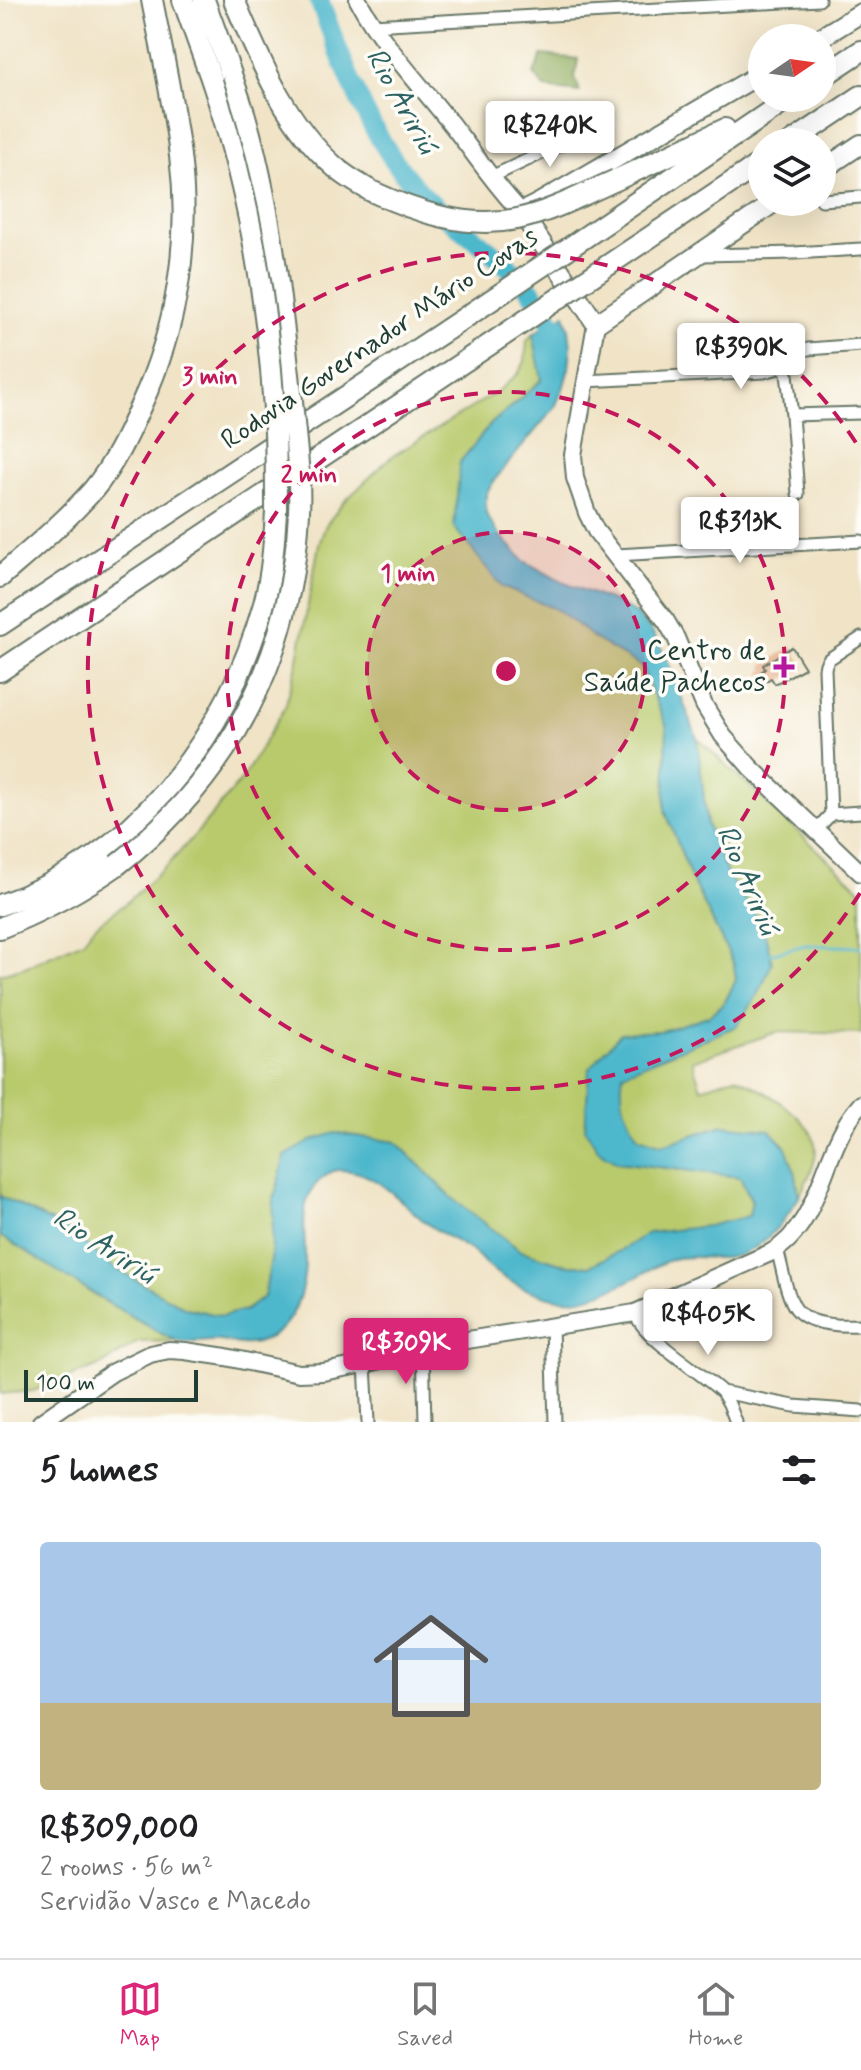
<!DOCTYPE html>
<meta charset="utf-8">
<style>
body{margin:0;font-family:Mynerve,sans-serif;background:#f2f2f2;color:#202124;height:100vh;display:flex;flex-direction:column;font-size:30px;white-space:nowrap}
*{box-sizing:border-box;margin:0}
p{font-size:26px;color:#757577}
.icon{flex:none;width:44px;height:44px;fill:none;stroke:currentColor;stroke-width:2;stroke-linecap:round;stroke-linejoin:round}
.map{position:relative;height:1422px;overflow:hidden}
.side{display:flex;flex-direction:column;background:#fff;flex:1}
.side>*{flex:none}
.needle{width:52px;rotate:77deg}
.fabs{position:absolute;left:748px;top:24px;display:grid;gap:16px}
.fabs a{display:grid;place-items:center;width:88px;height:88px;border-radius:50%;background:#fff;box-shadow:0 8px 32px #0002;font-size:40px}
.scale{position:absolute;left:24px;bottom:20px;width:174px;box-sizing:border-box;padding-left:8px;border:4px solid #1f3d34;border-top:0;font-size:22px;line-height:28px;white-space:nowrap;color:#1f3d34;-webkit-text-stroke:6px #fdfcf7;paint-order:stroke}
.price{position:absolute;translate:-50% -68px;padding:0 18px;border-radius:8px;background:#fff;color:#222;font-size:26px;line-height:52px;filter:drop-shadow(0 2px 4px #0008)}
.price::after{content:'';position:absolute;left:50%;top:48px;width:24px;height:18px;margin-left:-12px;background:inherit;clip-path:polygon(0 0,100% 0,50% 100%)}
.price.on{background:#db2777;color:#fff}
ul{padding:0;list-style:none}
li{display:grid;align-content:center;gap:16px;height:424px;padding:0 40px}
li span{display:grid;place-items:center;height:248px;border-radius:8px;color:#555}
li>.icon{margin-inline-start:auto}
span .icon{width:144px;height:144px;fill:#fffc;stroke-width:1}
li b{font-size:34px}
h2{display:flex;justify-content:space-between;align-items:center;height:96px;padding:0 40px;font-size:34px}
.tabs{display:flex;justify-content:space-around;align-items:center;height:112px;border-top:2px solid #e0e0e0;background:#fff;font-size:22px;color:#757577}
.tabs a{display:grid;justify-items:center;gap:4px}
.tabs .on{color:#db2777}
.map>svg:first-child{display:block}
.green{fill:#b9ca6d;stroke:#6c8450;stroke-width:2}
.forest{fill:#92ae60;stroke:#58764a;stroke-width:2}
.water{fill:#4eb7cc;stroke:#367a80;stroke-width:2}
.lines{fill:none;stroke-linecap:round;stroke-linejoin:round}
.stream{stroke:#4eb7cc;stroke-width:3}
.river{stroke:#4eb7cc;stroke-width:20}
.building{fill:#e1a177}
.street-casing{stroke:#687767;stroke-width:15}
.secondary-casing{stroke:#687767;stroke-width:20}
.primary-casing{stroke:#687767;stroke-width:22}
.highway-casing{stroke:#687767;stroke-width:24}
.street{stroke:#fff;stroke-width:11}
.secondary{stroke:#fff;stroke-width:16}
.primary{stroke:#fff;stroke-width:18}
.highway{stroke:#fff;stroke-width:20}
.highway-bridge-casing{stroke:#687767;stroke-width:24;stroke-linecap:butt}
.highway-bridge{stroke:#fff;stroke-width:20}
.ring{fill:none;stroke:#c2185b;stroke-width:4;stroke-dasharray:14 10}
.poi-dot{fill:#b5179e;stroke:#fdfcf7;stroke-width:3}
.labels{text-anchor:middle;dominant-baseline:central;stroke-width:7;stroke-linejoin:round;paint-order:stroke}
.street-label{font-size:28px;fill:#1f3d34;stroke:#fdfcf7}
.poi-label{font-size:28px;fill:#1f3d34;stroke:#fdfcf7;text-anchor:end}
.water-label{font-size:30px;font-style:italic;fill:#2d6262;stroke:#fdfcf7}
.centre{fill:#c2185b;stroke:#fdfcf7;stroke-width:4}
.ring-label{font-size:24px;text-anchor:middle;font-weight:bold;fill:#c2185b;stroke:#fdfcf7;stroke-width:7;stroke-linejoin:round;paint-order:stroke}
</style>
<div class="map">
<svg width="861" height="1422" viewBox="0 0 861 1422">
<rect width="100%" height="100%" fill="#fdfcf7"/>
<filter id="ink" filterUnits="userSpaceOnUse"><feTurbulence type="fractalNoise" baseFrequency=".0125" numOctaves="2"/><feDisplacementMap in="SourceGraphic" scale="16" xChannelSelector="R" yChannelSelector="G"/><feConvolveMatrix kernelMatrix="1 2 1 2 8 2 1 2 1" color-interpolation-filters="sRGB"/></filter>
<filter id="wash" filterUnits="userSpaceOnUse"><feTurbulence type="fractalNoise" baseFrequency=".006" numOctaves="4" result="noise"/><feDisplacementMap in="SourceGraphic" scale="32" xChannelSelector="R" yChannelSelector="G"/><feGaussianBlur stdDeviation="1.8" result="paint"/><feColorMatrix in="noise" values="0 0 0 0 0 0 0 0 0 0 0 0 0 0 0 0 0 1.4 0 .05"/><feComposite in="paint" operator="in"/></filter>
<g filter="url(#wash)">
<rect width="100%" height="100%" fill="#f0e3c6"/>
<path class="green" d="M 533,334 L 542,379 L 491,424 L 460,462 L 502,587 L 558,610 L 595,639 L 641,666 L 667,727 L 665,810 L 692,880 L 734,964 L 736,980 L 725,1002 L 708,1016 L 662,1031 L 621,1034 L 617,1162 L 740,1177 L 752,1202 L 749,1217 L 620,1251 L 590,1266 L 567,1265 L 521,1251 L 452,1198 L 396,1142 L 335,1133 L 271,1260 L 264,1297 L 246,1310 L 222,1316 L 186,1308 L 113,1267 L 70,1231 L 0,1196 L 0,974 L 25,967 L 83,941 L 95,926 L 126,903 L 167,866 L 202,827 L 243,778 L 285,707 L 297,665 L 319,544 L 326,525 L 343,503 L 391,457 L 497,392 L 518,374 L 525,361 L 527,340 Z
M 697,738 L 861,890 L 861,1034 L 777,1032 L 692,1061 L 701,1088 L 735,1077 C 759,1087 810,1116 815,1144 C 819,1161 806,1181 799,1197 L 796,1175 L 723,1125 L 663,1145 L 638,1137 C 624,1112 619,1103 622,1073 L 737,1025 L 763,925 L 728,876 L 707,824 Z
M 0,1236 L 40,1259 L 100,1299 L 178,1341 L 138,1342 L 102,1365 L 33,1391 L 0,1394 Z"/>
<path class="forest" d="M 542,55 L 578,59 L 575,77 L 580,92 L 545,88 L 534,74 Z"/>
<path class="water" d="M 565,314 L 569,329 L 571,348 L 569,368 L 563,389 L 555,407 L 496,478 L 486,494 L 486,514 L 497,532 L 524,561 L 562,582 L 619,604 L 637,615 L 651,630 L 667,659 L 697,738 L 707,824 L 728,876 L 763,925 L 772,963 L 759,993 L 737,1026 L 623,1073 C 619,1101 625,1113 638,1137 L 663,1145 L 723,1125 L 769,1130 L 786,1147 L 796,1175 L 799,1197 C 782,1225 758,1257 722,1258 C 705,1258 690,1255 673,1259 C 663,1262 655,1267 646,1272 C 623,1285 599,1296 573,1299 C 548,1302 508,1283 489,1267 C 484,1263 481,1258 476,1254 C 460,1242 441,1235 425,1222 C 399,1201 375,1169 339,1170 C 332,1170 329,1173 324,1177 C 298,1195 305,1227 305,1255 C 306,1288 295,1328 262,1341 C 248,1347 234,1343 220,1341 C 207,1340 191,1344 178,1341 C 165,1338 152,1327 140,1321 C 92,1295 47,1263 0,1236 L 0,1196 L 70,1231 L 113,1267 L 186,1308 L 222,1316 L 246,1310 L 264,1297 L 271,1260 L 274,1199 L 285,1156 L 313,1140 L 335,1133 L 396,1142 L 452,1198 L 521,1251 L 567,1265 L 590,1266 L 620,1251 L 648,1233 L 708,1226 L 749,1216 L 752,1201 L 740,1177 L 618,1162 L 599,1151 L 585,1129 L 589,1069 L 621,1033 L 662,1031 L 708,1016 L 725,1002 L 736,980 L 734,964 L 692,880 L 665,810 L 667,727 L 641,666 L 595,639 L 558,610 L 502,587 L 454,527 L 460,462 L 491,424 L 542,380 L 533,334 Z"/>
<g class="lines">
<path class="stream" d="M 766,955 L 805,945 L 861,947"/>
<path class="river" d="M 319,0 C 346,71 373,150 431,203 C 472,241 528,270 551,323 C 555,331 559,337 559,346"/>
</g>
<g id="blocks">
<path class="building" d="M 792,647 L 805,668 L 775,684 L 771,678 L 766,681 L 761,672 L 765,669 L 763,665 Z"/>
</g>
</g>
<g filter="url(#ink)">
<use href="#blocks" fill-opacity="0" stroke="#687767" stroke-width="2"/>
<g class="lines">
<defs>
<path id="street" d="M 372,25 L 819,0
M 491,177 L 572,139 L 601,135
M 822,200 L 861,197
M 702,255 L 794,253 L 861,249
M 786,366 L 802,351 L 808,349 L 861,345
M 585,381 L 764,372 L 786,366 L 792,415 L 861,413
M 792,415 L 798,494
M 616,555 L 861,541
M 831,814 L 825,669 L 826,664 L 829,659 L 861,638
M 816,830 L 831,814 L 861,812
M 777,1249 C 782,1266 786,1296 796,1309 C 809,1326 842,1326 861,1325
M 635,1313 C 645,1340 700,1371 722,1392 L 729,1404 L 736,1422
M 552,1326 L 555,1422
M 423,1348 L 425,1422
M 365,1364 L 368,1422
M 722,1392 L 794,1406 L 861,1411"/>
<path id="secondary" d="M 358,0 C 384,48 422,86 455,129 C 477,157 496,186 521,212
M 596,324 L 573,455 L 575,478 L 587,513 L 596,531 L 666,621 L 676,638 L 704,705 L 723,736 L 751,768 L 861,873
M 41,1422 L 113,1372 L 150,1354 L 169,1350 L 185,1351 L 226,1357 L 299,1373 L 323,1372 L 365,1364 L 449,1343 L 635,1313 L 770,1253 C 814,1230 821,1170 843,1130 C 848,1120 854,1112 861,1104"/>
<path id="primary" d="M 820,38 L 861,13
M 762,73 L 539,203 L 521,212 L 596,324 L 775,202
M 822,170 L 861,144"/>
<path id="highway" d="M 183,0 L 212,81
M 204,0 C 218,39 233,77 245,116 C 272,209 281,306 292,401
M 234,0 C 260,60 285,123 335,167 C 346,177 359,184 371,191
M 822,77 L 861,51
M 792,142 L 861,96
M 616,180 L 725,129
M 566,250 L 790,98
M 586,280 L 762,162
M 0,577 C 32,549 65,522 93,490 C 114,465 128,434 141,405 C 177,328 191,241 180,156 C 174,104 162,52 152,0
M 0,625 L 448,329
M 0,671 L 495,341
M 0,905 C 135,859 226,738 264,604 C 272,574 274,543 276,512
M 0,928 C 42,911 80,891 117,865"/>
</defs>
<use href="#street" class="street-casing"/>
<use href="#secondary" class="secondary-casing"/>
<use href="#primary" class="primary-casing"/>
<use href="#highway" class="highway-casing"/>
<use href="#street" class="street"/>
<use href="#secondary" class="secondary"/>
<use href="#primary" class="primary"/>
<use href="#highway" class="highway"/>
<defs>
<path id="highway-bridge" d="M 212,81 C 247,186 267,298 274,409 C 276,443 276,478 276,512
M 371,191 C 416,212 466,229 517,219 C 551,212 584,194 616,180
M 448,329 L 566,250
M 495,341 L 586,280
M 117,865 C 231,775 292,657 299,512 C 301,476 295,438 292,401"/>
</defs>
<use href="#highway-bridge" class="highway-bridge-casing"/>
<use href="#highway-bridge" class="highway-bridge"/>
</g>
</g>
<circle cx="506" cy="671" r="139" fill="#c2185b" fill-opacity=".12"/>
<g class="ring">
<circle cx="506" cy="671" r="139"/>
<circle cx="506" cy="671" r="279"/>
<path d="M860 893A418 418 0 1 1 860 449"/>
</g>
<path class="poi-dot" d="M780 655h8v8h8v8h-8v8h-8v-8h-8v-8h8z"/>
<g class="labels">
<g class="street-label">
<text transform="translate(380 339) rotate(-34)">Rodovia Governador Mário Covas</text>
</g>
<g class="poi-label">
<text x="766" y="651">Centro de<tspan x="766" dy="32">Saúde Pachecos</tspan></text>
</g>
<g class="water-label">
<text transform="translate(401 101) rotate(61)">Rio Aririú</text>
<text transform="translate(747 880) rotate(67)">Rio Aririú</text>
<text transform="translate(104 1246) rotate(33)">Rio Aririú</text>
</g>
</g>
<circle cx="506" cy="671" r="12" class="centre"/>
<g class="ring-label">
<text x="210" y="384">3 min</text>
<text x="309" y="482">2 min</text>
<text x="408" y="581">1 min</text>
</g>
</svg>
<div class="fabs">
<a><svg class="needle" viewBox="-14 -14 28 28"><path d="M0-13l5 13h-10z" fill="#e53935"/><path d="M0 13l5-13h-10z" fill="#757577"/></svg></a>
<a><svg class="icon" aria-label="layers" viewBox="0 0 24 24"><path d="M12 4l9 5-9 5-9-5zM3 14l9 5 9-5"/></svg></a>
</div>
<div class="scale">100 m</div>
<b class="price" style="left:550px;top:169px">R$240K</b>
<b class="price" style="left:741px;top:391px">R$390K</b>
<b class="price" style="left:740px;top:565px">R$313K</b>
<b class="price" style="left:708px;top:1357px">R$405K</b>
<b class="price on" style="left:406px;top:1386px">R$309K</b>
</div>
<section class="side">
<h2>5 homes<svg class="icon" aria-label="filters" viewBox="0 0 24 24"><path d="M4 7h16M4 17h16"/><circle cx="9" cy="7" r="2"/><circle cx="15" cy="17" r="2"/></svg></h2>
<ul>
<li><span style="background:linear-gradient(#a9c7e8 65%,#c2b280 0)"><svg class="icon" aria-label="home" viewBox="0 0 24 24"><path d="M3 11l9-7 9 7M6 9v11h12V9"/></svg></span><div><b>R$309,000</b><p>2 rooms · 56 m²</p><p>Servidão Vasco e Macedo</p></div></li>
</ul>
</section>
<nav class="tabs">
<a class="on"><svg class="icon" aria-label="map" viewBox="0 0 24 24"><path d="M3 6l6-2 6 2 6-2v14l-6 2-6-2-6 2zM9 4v14M15 6v14"/></svg>Map</a>
<a><svg class="icon" aria-label="saved" viewBox="0 0 24 24"><path d="M7 4h10v16l-5-4-5 4z"/></svg>Saved</a>
<a><svg class="icon" aria-label="home" viewBox="0 0 24 24"><path d="M3 11l9-7 9 7M6 9v11h12V9"/></svg>Home</a>
</nav>
